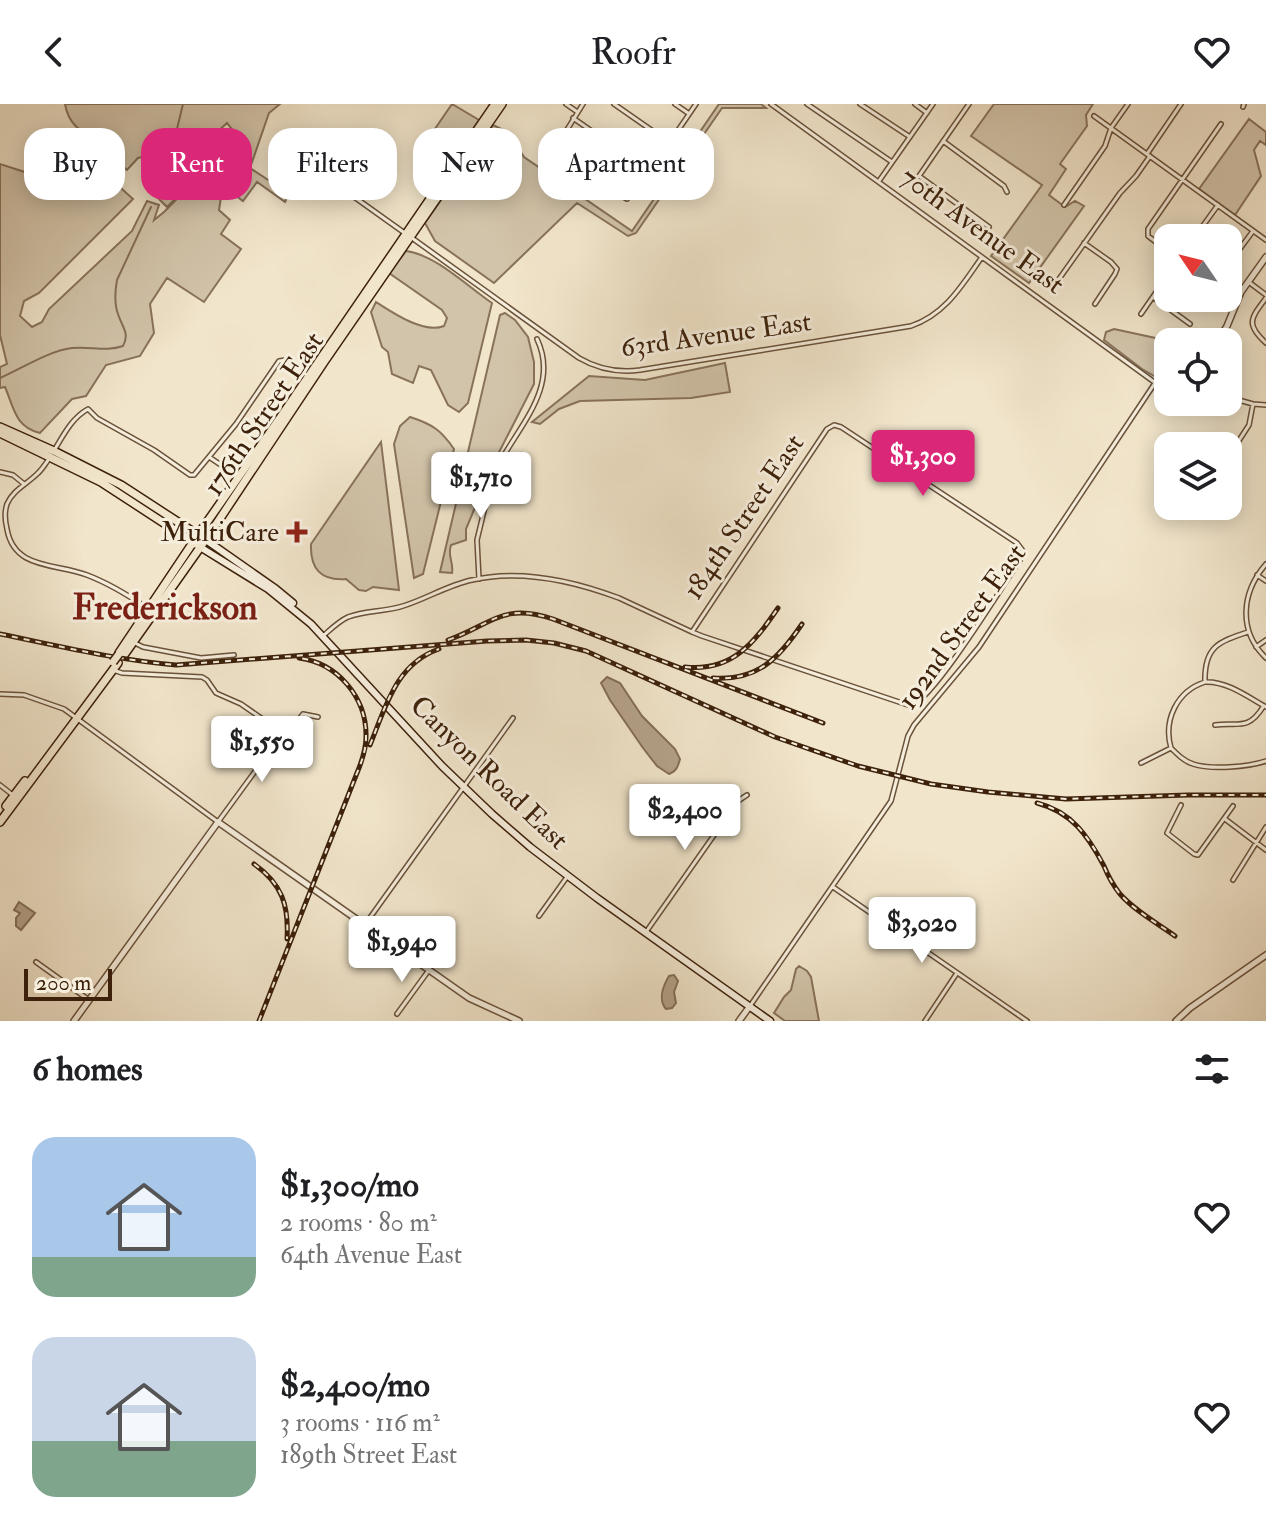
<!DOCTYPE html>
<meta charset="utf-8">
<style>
body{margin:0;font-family:"IM FELL Double Pica",serif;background:#f2f2f2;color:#202124;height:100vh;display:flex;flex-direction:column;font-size:30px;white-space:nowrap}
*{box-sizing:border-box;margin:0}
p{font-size:26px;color:#757577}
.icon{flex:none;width:44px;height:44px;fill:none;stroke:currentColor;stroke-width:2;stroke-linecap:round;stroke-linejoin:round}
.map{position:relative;height:917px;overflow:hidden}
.details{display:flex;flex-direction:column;background:#fff;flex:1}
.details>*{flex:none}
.guide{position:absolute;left:24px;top:24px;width:800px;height:72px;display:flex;gap:16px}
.needle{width:52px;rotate:305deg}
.controls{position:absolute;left:1154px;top:120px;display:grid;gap:16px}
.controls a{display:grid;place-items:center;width:88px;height:88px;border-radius:16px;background:#fff;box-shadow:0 4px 20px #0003;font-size:40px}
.scale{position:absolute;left:24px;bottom:20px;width:88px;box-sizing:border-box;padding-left:8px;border:4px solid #3d210b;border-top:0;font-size:22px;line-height:28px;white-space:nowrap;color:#3d210b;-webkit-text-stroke:6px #f6eedd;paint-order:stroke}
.price{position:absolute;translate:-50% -68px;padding:0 18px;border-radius:8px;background:#fff;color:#222;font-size:26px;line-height:52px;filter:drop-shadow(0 2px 4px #0008)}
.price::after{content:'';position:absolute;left:50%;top:48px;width:24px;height:18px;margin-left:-12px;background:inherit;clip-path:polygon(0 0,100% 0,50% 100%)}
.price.on{background:#db2777;color:#fff}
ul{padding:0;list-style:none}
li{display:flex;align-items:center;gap:24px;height:200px;padding:0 32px}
li span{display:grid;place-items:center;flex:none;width:224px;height:160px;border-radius:24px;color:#555}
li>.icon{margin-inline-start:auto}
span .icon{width:96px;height:96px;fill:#fffc;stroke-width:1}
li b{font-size:34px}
h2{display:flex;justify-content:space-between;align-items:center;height:96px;padding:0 32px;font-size:34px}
.chip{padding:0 28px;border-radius:24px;background:#fff;box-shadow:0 4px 20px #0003;font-size:28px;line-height:72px}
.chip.on{background:#db2777;color:#fff}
header{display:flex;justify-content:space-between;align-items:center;height:104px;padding:0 32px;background:#fff;font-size:36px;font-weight:600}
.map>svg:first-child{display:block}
.green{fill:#d2c4aa;stroke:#88725a;stroke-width:2}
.water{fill:#b4a28a;stroke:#846e57;stroke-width:2}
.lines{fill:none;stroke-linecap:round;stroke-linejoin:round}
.stream{stroke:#846e57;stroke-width:2}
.minor-casing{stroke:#6a523b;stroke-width:6}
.tertiary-casing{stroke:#6a523b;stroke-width:8}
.secondary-casing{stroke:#3d210b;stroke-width:9}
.primary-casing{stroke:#3d210b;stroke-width:10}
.minor{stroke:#f6eedd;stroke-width:3}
.tertiary{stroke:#f6eedd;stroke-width:5}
.secondary{stroke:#f6eedd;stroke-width:6}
.primary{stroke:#f1e5cb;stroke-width:7}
.rail-casing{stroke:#3d210b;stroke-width:5}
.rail{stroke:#f6eedd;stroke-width:2;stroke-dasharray:6;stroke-linecap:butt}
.primary-bridge-casing{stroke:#3d210b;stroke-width:10;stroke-linecap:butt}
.primary-bridge{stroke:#f1e5cb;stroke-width:7}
.poi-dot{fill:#8f2418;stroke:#f6eedd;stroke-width:3}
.labels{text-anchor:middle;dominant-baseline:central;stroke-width:6;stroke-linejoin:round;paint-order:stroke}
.street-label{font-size:28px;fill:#3d210b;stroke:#f6eedd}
.poi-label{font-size:28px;fill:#3d210b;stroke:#f6eedd;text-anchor:end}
.district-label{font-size:36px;font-weight:bold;fill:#7a1f14;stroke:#f6eedd}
</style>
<header><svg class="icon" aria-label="back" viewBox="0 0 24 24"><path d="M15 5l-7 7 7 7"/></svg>Roofr<svg class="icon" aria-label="heart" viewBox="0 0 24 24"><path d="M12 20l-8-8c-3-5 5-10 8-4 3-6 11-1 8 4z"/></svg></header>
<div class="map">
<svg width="1266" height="917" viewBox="0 0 1266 917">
<rect width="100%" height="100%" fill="#f1e5cb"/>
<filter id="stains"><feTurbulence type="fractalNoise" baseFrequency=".0025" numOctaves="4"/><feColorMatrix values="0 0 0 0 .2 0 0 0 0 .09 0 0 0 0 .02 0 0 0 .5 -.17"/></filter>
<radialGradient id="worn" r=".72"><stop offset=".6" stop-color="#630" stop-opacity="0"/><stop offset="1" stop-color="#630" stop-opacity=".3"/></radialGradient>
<path class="green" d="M 65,0 L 280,0 L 269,9 L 250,64 L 279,83 L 298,55 L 302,62 L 285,98 L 257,78 L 243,97 L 227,85 L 221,93 L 219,106 L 230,116 L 221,130 L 241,145 L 204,198 L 167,174 L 150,200 L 154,229 L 140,252 L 106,261 L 86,292 L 72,295 L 40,329 C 15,323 14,304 5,283 L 0,284 L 0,263 L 7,260 L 0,231 L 0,60 L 31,70 L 64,26 L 107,60 L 112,76 L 133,95 L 39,189 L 24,197 L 20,212 L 32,223 L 42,218 L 49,205 L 132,127 L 147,97 L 159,101 L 154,116 L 164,108 L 238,33 L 227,19 L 158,82 L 144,76 L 157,50 L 138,54 L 127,66 C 120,61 119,57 114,51 C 98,32 70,31 65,0 Z
M 452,0 L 479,16 L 446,65 L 430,54 L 428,35 Z
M 719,0 L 761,0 L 766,4 L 722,4 L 636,129 L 628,132 L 577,99 L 494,179 L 435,137 L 425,119 L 493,21 L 508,28 L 524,53 L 632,127 Z
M 994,0 L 1093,0 L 1086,11 L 1087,22 L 1060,60 L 1066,65 L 1049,91 L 1065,103 L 1075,97 L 1084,102 L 1029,179 L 991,152 L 1042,81 L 971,32 Z
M 1249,15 L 1266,28 L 1266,41 L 1260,37 L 1254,46 L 1261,72 L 1235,111 L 1199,85 Z
M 189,58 L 200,70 L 167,103 L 156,92 Z
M 604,58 L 619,68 L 608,84 L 594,74 Z
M 406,147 C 436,151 467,182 492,199 L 468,299 L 459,308 L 448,301 L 431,266 L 419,262 L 413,279 L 392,270 L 388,248 L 382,243 L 371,208 L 376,198 C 393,209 424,230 444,222 L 447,214 L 442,206 L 389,169 Z
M 505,209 L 515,216 L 528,233 L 534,258 L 534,280 L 494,358 L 466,425 L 466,436 L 451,441 C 447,453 454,458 452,469 L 440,468 L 500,211 Z
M 1114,225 L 1174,238 L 1168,238 L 1168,280 L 1142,265 L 1104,236 L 1106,228 Z
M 725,259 L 730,288 L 691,294 L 580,297 L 559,305 L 540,320 L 532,318 L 589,272 L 645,276 Z
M 410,313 C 432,320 441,326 454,345 L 423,470 L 414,474 L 394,340 L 400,322 Z
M 381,338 L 399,486 L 373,483 L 366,487 L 359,486 L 346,475 C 321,477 310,465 311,440 Z
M 799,862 L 807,867 L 811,873 L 819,917 L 785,917 L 774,909 L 784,893 L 791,886 L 796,865 Z"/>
<path class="water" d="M 607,573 L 620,579 L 642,612 L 675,645 L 680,655 C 678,662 677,667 669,670 L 657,662 L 643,644 L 610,596 L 601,579 Z
M 19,798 L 35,809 L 21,826 L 16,822 L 16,814 L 20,809 L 14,806 Z
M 674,871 L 678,877 L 674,888 L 676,899 L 672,904 L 666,905 C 658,896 663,882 669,872 Z"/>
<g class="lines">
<path class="stream" d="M 158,73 L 176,29 L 183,0
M 0,274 C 21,265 48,247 72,244 C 90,242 106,248 123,242 C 130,229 122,223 118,210 C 114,199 115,187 117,176 L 151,103"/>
<defs>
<path id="minor" d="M 566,0 L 576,7
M 583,0 L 555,45 C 577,64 601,82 627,95 L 642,79 L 696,0
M 614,0 L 670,39
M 675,0 L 688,9
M 771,0 L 1168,288
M 807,0 L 892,58
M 860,0 L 910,33
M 915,0 L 927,9
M 969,0 L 919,72 L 989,123
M 1243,3 L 1244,0
M 1094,12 L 1266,136
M 573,14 L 649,67
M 943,37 L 1004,82 L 1007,88
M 1147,50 L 1181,0
M 879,77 L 933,0
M 336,83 L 357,95 L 406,130
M 1064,101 L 1105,42 L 1111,24 L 1128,0
M 412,134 L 579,254 C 598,265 618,269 640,266 L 911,222 C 946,210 962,181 982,153
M 1194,134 L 1218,101
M 1084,139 L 1111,158 L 1117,165 L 1115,170 L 1095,200
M 1168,147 L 1148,132 L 1148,125 L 1221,20
M 1228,161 L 1253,127
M 1059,175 L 1120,89 L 1136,72 L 1150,52
M 1250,179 L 1266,191
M 1153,193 L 1190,220
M 1266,194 C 1251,214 1245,220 1266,239
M 1141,210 L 1168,171
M 1228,293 L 1253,300 L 1266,301
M 1238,338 L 1249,321 L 1253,300
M 55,345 C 64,330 72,314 88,305 L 97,314 L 154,346 L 190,371 L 194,371 L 236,320 L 279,257 L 286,256 L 308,272
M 209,353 L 239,373
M 49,355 C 45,360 42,366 37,370 C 27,380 13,386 7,400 C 4,409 5,417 7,425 C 14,466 56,459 87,471 C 108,479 128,491 147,504
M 0,368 L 13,371 L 24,380
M 495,370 L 493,389 L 485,403 C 487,345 567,298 537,235
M 1266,460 C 1241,489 1238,527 1266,554
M 1257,471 L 1266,477
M 479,475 L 477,436 L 485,403
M 323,532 C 331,525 339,517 348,513 C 365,506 385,508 403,502 C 426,495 448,481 472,476 C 520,465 574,477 619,494 L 692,528 L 702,532 L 911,602 C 934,594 1002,483 1020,456 L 1023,447 L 1017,439 L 841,323 L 834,321 L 827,325 L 692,528
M 133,538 L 143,543 L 201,554 L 234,551
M 1256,543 L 1266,536
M 113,566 L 122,569 L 202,573 L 207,576 L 216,589 L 241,600 L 274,623 L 279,630
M 1205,578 C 1227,577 1248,593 1266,603
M 0,590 L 24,591 L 64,605 L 218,718 L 275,640 L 279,631 L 289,628 L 303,610 L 318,613
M 1215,621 C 1238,618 1248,627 1263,603
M 1171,644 C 1163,616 1177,587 1205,578 C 1204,543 1218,538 1248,528
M 1171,644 C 1178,651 1184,657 1193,660 C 1211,666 1248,663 1266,657
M 1141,659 L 1171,644
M 0,681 L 14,692
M 1181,701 L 1167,729 L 1194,750 L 1198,751 L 1233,702
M 1225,715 L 1266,746
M 1233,776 L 1266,723
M 833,783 L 1027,917
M 539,812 L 567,773
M 364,822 L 513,614
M 646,828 L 738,697 L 747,691
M 36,858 L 89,896
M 750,902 L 891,697 L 908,632 L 914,621 L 979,543 L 1155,279
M 397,910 L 429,866
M 925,917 L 957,869"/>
<path id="tertiary" d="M 1217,238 L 1227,222 L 1241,188 L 1266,153
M 74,917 L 218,718 L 469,894 L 519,917
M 739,917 L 750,902
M 1176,917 L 1190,904 L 1266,851"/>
<path id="secondary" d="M 206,436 L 276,485 L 293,499
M 200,443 L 268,485 L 311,520 L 442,662 L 492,710 L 530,743 L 597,794 L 770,917"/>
<path id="primary" d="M 0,323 L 54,347 L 121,381 L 201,433
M 0,329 L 101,378 L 196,440
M 119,549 L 198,431 L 282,311 L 495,0
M 124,551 L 211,428 L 324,258 L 502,0
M 6,702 L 25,677
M 0,718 L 118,559"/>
</defs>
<use href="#minor" class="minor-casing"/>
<use href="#tertiary" class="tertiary-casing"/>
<use href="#secondary" class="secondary-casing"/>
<use href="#primary" class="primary-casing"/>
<use href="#minor" class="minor"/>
<use href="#tertiary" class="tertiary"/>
<use href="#secondary" class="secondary"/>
<use href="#primary" class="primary"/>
<defs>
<path id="rail" d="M 0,530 C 59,542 116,556 176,561 L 487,537 L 526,536 L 554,539 L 586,547 L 775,633 L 858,662 L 931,680 L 988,688 L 1066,695 L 1188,691 L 1266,691
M 448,536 C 491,521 502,498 553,515 L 823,619
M 685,563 C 732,568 754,539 778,504
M 713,574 C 758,577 779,554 802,520
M 370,641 C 386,602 396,560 439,545
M 1037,699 C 1072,708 1088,732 1104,762 C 1108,772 1113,781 1120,790 C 1135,807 1157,819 1175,832
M 254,760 C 282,780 289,801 287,835
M 259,917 L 357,669 C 362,657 366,646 366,633 C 367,594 338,559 299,554"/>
</defs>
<use href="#rail" class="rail-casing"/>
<use href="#rail" class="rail"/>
<defs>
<path id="primary-bridge" d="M 113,558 L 119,550"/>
</defs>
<use href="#primary-bridge" class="primary-bridge-casing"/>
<use href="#primary-bridge" class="primary-bridge"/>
</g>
<path class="poi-dot" d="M293 416h8v8h8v8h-8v8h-8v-8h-8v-8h8z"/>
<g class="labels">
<g class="street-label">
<text transform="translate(982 127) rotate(36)">70th Avenue East</text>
<text transform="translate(716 231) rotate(-8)">63rd Avenue East</text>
<text transform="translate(264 310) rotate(-56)">176th Street East</text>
<text transform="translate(744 413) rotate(-56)">184th Street East</text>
<text transform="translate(962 523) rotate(-54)">192nd Street East</text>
<text transform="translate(489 669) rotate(44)">Canyon Road East</text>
</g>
<g class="poi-label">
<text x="279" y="428">MultiCare</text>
</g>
<g class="district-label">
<text x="165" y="503">Frederickson</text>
</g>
</g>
<rect width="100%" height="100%" filter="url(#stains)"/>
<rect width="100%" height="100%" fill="url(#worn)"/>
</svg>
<div class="controls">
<a><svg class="needle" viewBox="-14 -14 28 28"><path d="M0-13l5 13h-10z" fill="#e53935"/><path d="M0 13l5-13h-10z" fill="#757577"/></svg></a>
<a><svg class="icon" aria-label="locate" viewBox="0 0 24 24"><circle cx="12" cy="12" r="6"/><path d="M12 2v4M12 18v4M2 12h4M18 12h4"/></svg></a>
<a><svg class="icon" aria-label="layers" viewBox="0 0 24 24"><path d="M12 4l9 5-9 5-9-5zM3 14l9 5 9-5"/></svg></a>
</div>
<div class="scale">200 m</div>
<b class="price on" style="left:923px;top:394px">$1,300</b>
<b class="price" style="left:481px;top:416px">$1,710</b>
<b class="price" style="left:262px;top:680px">$1,550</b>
<b class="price" style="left:685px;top:748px">$2,400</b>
<b class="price" style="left:922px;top:861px">$3,020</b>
<b class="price" style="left:402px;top:880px">$1,940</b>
<div class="guide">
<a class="chip">Buy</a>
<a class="chip on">Rent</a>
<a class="chip">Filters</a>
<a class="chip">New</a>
<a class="chip">Apartment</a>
</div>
</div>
<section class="details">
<h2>6 homes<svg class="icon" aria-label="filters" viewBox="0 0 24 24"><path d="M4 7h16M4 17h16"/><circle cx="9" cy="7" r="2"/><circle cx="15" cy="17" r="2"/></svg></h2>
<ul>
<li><span style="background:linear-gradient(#a9c7e8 75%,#7fa58c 0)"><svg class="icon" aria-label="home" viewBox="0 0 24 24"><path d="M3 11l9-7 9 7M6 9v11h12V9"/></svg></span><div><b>$1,300/mo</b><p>2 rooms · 80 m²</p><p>64th Avenue East</p></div><svg class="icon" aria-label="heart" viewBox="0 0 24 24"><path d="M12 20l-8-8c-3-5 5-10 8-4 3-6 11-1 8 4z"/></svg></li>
<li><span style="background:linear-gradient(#c9d6e8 65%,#7fa58c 0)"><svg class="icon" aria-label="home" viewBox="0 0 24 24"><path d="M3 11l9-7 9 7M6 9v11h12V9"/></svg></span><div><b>$2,400/mo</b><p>3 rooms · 116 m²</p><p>189th Street East</p></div><svg class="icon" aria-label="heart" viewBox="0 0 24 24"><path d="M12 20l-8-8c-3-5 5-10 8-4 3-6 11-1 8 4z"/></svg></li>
</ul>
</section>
